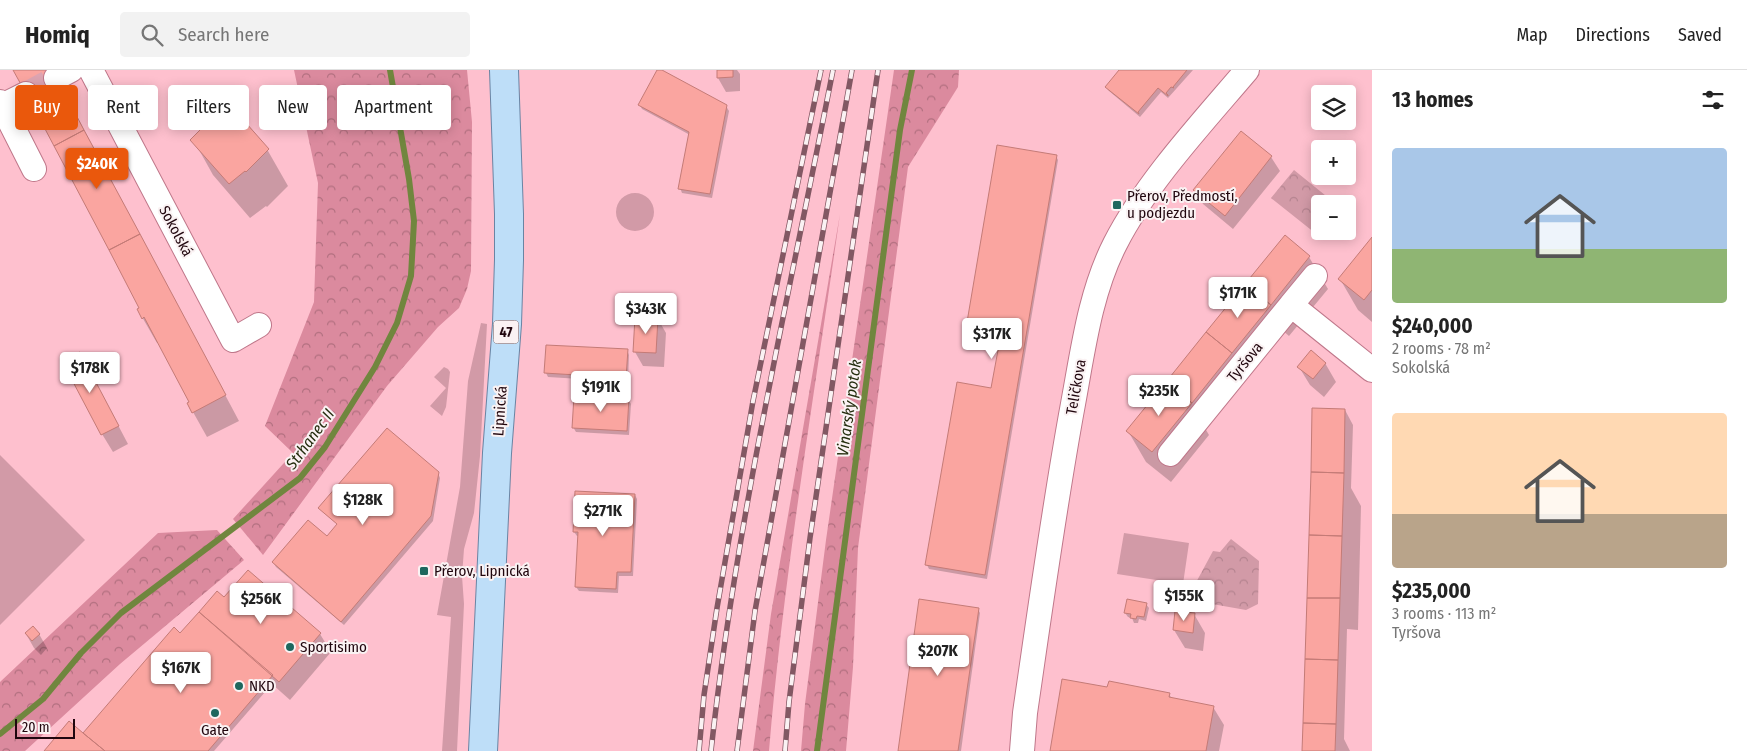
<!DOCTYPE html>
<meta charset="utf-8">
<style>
body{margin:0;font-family:"Fira Sans Condensed",sans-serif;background:#f2f2f2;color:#222;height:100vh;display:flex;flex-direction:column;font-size:19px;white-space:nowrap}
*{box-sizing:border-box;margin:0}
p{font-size:16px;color:#767676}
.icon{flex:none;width:28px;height:28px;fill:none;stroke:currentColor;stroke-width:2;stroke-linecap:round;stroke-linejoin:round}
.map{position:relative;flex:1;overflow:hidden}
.side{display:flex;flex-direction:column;background:#fff;width:375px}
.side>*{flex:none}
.banner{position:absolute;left:15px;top:15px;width:475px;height:45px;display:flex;gap:10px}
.tools{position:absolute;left:1311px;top:15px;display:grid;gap:10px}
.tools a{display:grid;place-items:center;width:45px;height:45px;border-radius:5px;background:#fff;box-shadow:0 2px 12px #0003;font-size:25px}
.scale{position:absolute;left:15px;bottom:12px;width:60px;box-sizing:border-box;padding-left:5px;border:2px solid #20060e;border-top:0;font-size:14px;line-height:18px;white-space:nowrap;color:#20060e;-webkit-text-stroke:4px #faf2f3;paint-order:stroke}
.price{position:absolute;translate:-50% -42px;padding:0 11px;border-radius:5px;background:#fff;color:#222;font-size:16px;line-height:32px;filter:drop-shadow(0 1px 2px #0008)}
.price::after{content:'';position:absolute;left:50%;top:30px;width:15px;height:11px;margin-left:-8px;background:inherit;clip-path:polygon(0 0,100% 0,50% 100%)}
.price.on{background:#ea580c;color:#fff}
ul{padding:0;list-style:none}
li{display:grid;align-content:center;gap:10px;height:265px;padding:0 20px}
li span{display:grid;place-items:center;height:155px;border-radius:5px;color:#555}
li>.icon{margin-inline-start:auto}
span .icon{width:90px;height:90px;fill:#fffc;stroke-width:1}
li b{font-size:21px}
h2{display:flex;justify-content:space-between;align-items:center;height:60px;padding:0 20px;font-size:21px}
.pill{padding:0 18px;border-radius:5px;background:#fff;box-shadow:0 2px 12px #0003;font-size:18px;line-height:45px}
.pill.on{background:#ea580c;color:#fff}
header{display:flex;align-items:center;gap:30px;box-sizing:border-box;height:70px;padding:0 25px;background:#fff;border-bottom:1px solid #e0e0e0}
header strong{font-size:24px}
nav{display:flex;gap:28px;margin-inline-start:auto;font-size:18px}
.search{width:350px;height:45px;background:#f2f2f2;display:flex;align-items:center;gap:12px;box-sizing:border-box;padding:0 18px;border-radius:5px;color:#767676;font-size:19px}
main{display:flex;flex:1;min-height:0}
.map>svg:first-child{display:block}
.grass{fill:#d29aa7}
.forest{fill:url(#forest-crowns)}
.park{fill:url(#park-crowns)}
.shadow{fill:#0003}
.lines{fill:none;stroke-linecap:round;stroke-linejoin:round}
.stream{stroke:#70863e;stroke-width:6}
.building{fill:#faa5a0;stroke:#c47b77}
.minor-tunnel{stroke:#dda4b1;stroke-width:24;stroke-dasharray:24 12;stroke-linecap:butt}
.minor-casing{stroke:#bf778a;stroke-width:26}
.primary-casing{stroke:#6a84a3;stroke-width:30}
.minor{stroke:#fff;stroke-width:24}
.primary{stroke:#bedef8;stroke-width:28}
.rail-casing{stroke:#825863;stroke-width:5.5}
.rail{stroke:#faf2f3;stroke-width:4;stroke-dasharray:11;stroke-linecap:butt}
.poi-dot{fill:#1e675e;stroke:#faf2f3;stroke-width:2}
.labels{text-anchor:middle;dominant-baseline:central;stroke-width:4;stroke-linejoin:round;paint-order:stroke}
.shield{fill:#faf2f3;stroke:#614d53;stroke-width:1}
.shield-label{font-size:14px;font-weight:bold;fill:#20060e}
.poi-label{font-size:15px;fill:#20060e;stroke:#faf2f3;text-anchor:start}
.street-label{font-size:15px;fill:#20060e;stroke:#faf2f3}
.water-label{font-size:16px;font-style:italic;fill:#242d0e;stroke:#faf2f3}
</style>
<header>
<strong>Homiq</strong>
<div class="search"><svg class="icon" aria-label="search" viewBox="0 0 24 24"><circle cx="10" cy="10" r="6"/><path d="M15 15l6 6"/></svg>Search here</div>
<nav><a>Map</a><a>Directions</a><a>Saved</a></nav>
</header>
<main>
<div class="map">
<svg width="1372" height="681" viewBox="0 0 1372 681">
<defs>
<pattern id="forest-crowns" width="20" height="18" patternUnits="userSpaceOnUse" patternTransform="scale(1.25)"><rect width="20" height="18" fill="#db8a9e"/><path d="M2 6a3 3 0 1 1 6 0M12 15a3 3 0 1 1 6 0" fill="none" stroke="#b16f7f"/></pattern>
<pattern id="park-crowns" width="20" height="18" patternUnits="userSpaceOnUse" patternTransform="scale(1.25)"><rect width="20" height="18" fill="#d29aa7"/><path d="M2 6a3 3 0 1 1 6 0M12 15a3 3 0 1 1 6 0" fill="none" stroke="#b4838f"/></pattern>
</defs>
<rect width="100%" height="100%" fill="#fec0ce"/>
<path class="grass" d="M616 142a19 19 0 1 1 38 0a19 19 0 1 1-38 0Z
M 481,253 L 487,254 L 480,386 L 474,443 L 464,479 L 462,506 L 464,534 L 457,681 L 442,681 L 451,547 L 437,545 L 460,417 L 468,311 Z
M 444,297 L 448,299 L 450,302 L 446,337 L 442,346 L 430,336 L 446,318 L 434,307 Z
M 0,385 L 85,470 L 0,555 Z
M 1124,463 L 1189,473 L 1183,514 L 1117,504 Z"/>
<path class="forest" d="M 294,0 L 467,0 L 472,52 L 471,201 L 467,219 L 459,238 L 438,257 L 387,316 L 263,485 L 233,449 L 293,383 L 265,356 L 314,232 L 318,113 Z
M 894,0 L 959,0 L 958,17 L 908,97 L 858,478 L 853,597 L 846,681 L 801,681 L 805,634 L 826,470 Z
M 840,144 C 815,322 784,501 769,681 L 753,681 L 771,544 Z
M 217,460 L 244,490 L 120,594 L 25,681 L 0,681 L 0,612 L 158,463 Z"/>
<path class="park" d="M 1294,100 L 1336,134 L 1320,134 L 1320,157 L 1315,163 L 1271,128 Z
M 1231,469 L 1259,491 L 1258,534 L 1246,540 L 1195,531 L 1193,518 L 1213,481 L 1220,482 Z"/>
<path class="shadow" d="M 14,0 L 52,0 L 239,351 L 207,367 L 193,342 L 191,333 L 159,272 L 157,273 L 138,240 L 141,238 Z
M 658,0 L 726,36 L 729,41 L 712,128 L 682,123 L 680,118 L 690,65 L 642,39 L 640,35 Z
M 718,0 L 737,0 L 740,4 L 740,21 L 726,22 L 718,8 Z
M 1120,0 L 1193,0 L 1168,28 L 1161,22 L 1140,47 L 1109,21 L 1106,17 Z
M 231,37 L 268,81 L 288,116 L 267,137 L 266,136 L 250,148 L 213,105 L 193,69 Z
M 1241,63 L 1271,87 L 1280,101 L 1233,159 L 1203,134 L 1195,120 Z
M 1056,86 L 1058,90 L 987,509 L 929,499 L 927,495 L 992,319 L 1001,267 L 970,262 L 967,258 Z
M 1285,167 L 1309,187 L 1328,219 L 1289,266 L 1275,254 L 1199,348 L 1209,365 L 1171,412 L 1146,392 L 1128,361 Z
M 1372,169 L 1372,252 L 1358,240 L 1340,209 Z
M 658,249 L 666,263 L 664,297 L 643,296 L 635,282 Z
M 627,280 L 629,285 L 628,312 L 548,307 L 546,303 Z
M 1325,293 L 1336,312 L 1324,327 L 1310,315 L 1299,297 Z
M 90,302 L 128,374 L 113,382 L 102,364 Z
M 628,329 L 631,334 L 629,365 L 576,362 L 573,357 Z
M 1345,340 L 1353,355 L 1351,418 L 1361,436 L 1358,560 L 1347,559 L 1344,669 L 1350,681 L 1303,681 Z
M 438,403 L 440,408 L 433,451 L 344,555 L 276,497 L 273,492 L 327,467 L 338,455 L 323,442 L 320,438 Z
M 635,425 L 637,429 L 633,506 L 619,506 L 618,523 L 579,521 L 576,517 L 579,466 L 577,466 L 574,462 Z
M 224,529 L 320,564 L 331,582 L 290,630 L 272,614 L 214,681 L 45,681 L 83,664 L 180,564 Z
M 1146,534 L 1149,538 L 1146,551 L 1139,549 L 1138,553 L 1134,553 L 1132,548 L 1128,547 L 1125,543 Z
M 978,539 L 980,543 L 961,681 L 899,681 Z
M 1194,544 L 1205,563 L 1203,581 L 1185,578 L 1174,560 Z
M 26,564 L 39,564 L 47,578 L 41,585 L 34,578 Z
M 1108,618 L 1169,624 L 1172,629 L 1213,637 L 1224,655 L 1219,681 L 1052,681 Z"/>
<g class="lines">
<path class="stream" d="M 0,664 L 43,629 L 81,583 L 121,543 L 300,408 L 325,377 L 375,297 L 397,253 L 411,206 L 414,151 L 409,109 L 390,0
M 817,681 L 900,60 L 912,0"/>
</g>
<path class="building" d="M 13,0 L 52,0 L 64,22 L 34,38 Z
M 657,0 L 662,0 L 727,35 L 710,124 L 678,119 L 689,62 L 638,35 Z
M 717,0 L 733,0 L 733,7 L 717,8 Z
M 1119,0 L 1187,0 L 1173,17 L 1174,18 L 1171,17 L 1166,23 L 1168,25 L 1168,26 L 1158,18 L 1138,42 L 1139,44 L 1105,17 Z
M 64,22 L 84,60 L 54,76 L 34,38 Z
M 231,36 L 269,79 L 246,102 L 245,101 L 229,114 L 190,70 L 214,46 L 215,48 Z
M 84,60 L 140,164 L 109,180 L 54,76 Z
M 1241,61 L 1272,86 L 1225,146 L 1193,120 Z
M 997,75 L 1057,85 L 985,505 L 925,495 L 957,312 L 991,318 L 1001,264 L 966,258 Z
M 140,164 L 226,325 L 194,342 L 192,343 L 187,333 L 189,332 L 144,247 L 142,249 L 137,239 L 139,238 L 109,180 Z
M 1285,165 L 1310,186 L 1271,235 L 1245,214 Z
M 1372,167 L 1372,220 L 1364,230 L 1338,209 Z
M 1245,214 L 1271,235 L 1232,283 L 1206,262 Z
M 635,247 L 658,248 L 656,283 L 633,282 Z
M 1206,262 L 1232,283 L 1192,333 L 1166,312 Z
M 546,275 L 628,279 L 626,308 L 544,303 Z
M 1311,280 L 1326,293 L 1313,309 L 1297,297 Z
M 80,282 L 119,356 L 101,365 L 62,291 Z
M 1166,312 L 1192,333 L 1152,382 L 1126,361 Z
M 574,326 L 629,328 L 627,361 L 572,358 Z
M 1312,338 L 1345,339 L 1344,403 L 1311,402 Z
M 387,358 L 439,402 L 431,446 L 341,552 L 272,492 L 308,450 L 327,466 L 337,454 L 318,438 Z
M 1311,402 L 1344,403 L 1342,466 L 1309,465 Z
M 575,421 L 635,424 L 631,502 L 617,502 L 616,519 L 575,517 L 578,462 L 573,462 Z
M 1309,465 L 1342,466 L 1340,528 L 1307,528 Z
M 248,500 L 321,563 L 279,612 L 199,542 L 217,521 L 224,527 Z
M 1307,528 L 1340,528 L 1338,590 L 1305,589 Z
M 919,529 L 979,538 L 958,681 L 898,681 Z
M 1127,529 L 1147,533 L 1144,547 L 1137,546 L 1136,549 L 1130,548 L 1131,544 L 1124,543 Z
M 1175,541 L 1195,543 L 1193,563 L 1173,560 Z
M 199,542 L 273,605 L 208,681 L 105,681 L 83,663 L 174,557 L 180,563 Z
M 33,556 L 40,564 L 32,571 L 25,563 Z
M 1305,589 L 1338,590 L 1336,654 L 1303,653 Z
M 1062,609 L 1107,617 L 1109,611 L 1170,623 L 1169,627 L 1214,636 L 1206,681 L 1050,681 Z
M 69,651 L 83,663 L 105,681 L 44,681 Z
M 1303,653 L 1336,654 L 1335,681 L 1302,681 Z"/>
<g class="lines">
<path class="minor-tunnel" d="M 26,24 L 56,8"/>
<defs>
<path id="minor" d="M 91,0 L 233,270 L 259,255
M 56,8 L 71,0
M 0,32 L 34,99
M 2,36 L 26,24
M 1291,235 L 1315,206
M 1170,384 L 1291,235 L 1372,300
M 1022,681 L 1025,643 C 1040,540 1054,437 1073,334 C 1083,280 1090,223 1115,174 C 1146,113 1202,53 1247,0"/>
<path id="primary" d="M 483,681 L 497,383 L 507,254 L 509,190 L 509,144 L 504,0"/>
</defs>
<use href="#minor" class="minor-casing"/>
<use href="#primary" class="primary-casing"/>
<use href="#minor" class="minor"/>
<use href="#primary" class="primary"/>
<defs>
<path id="rail" d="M 699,681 L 704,625 L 717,538 L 753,331 L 821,0
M 711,681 C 736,451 789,226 833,0
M 737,681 L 755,541 L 852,0
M 785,681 L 789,632 L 810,468 L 878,0"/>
</defs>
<use href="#rail" class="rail-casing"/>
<use href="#rail" class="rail"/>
</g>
<g class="poi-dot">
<rect x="1112" y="130" width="10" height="10" rx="2.5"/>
<rect x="419" y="496" width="10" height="10" rx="2.5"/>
<circle cx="290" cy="577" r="5"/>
<circle cx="239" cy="616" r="5"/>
<circle cx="215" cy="643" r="5"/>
</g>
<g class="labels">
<rect class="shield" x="493.5" y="250.5" width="25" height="23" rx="4"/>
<g class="shield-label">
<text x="506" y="262">47</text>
</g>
<g class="poi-label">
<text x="1127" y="126">Přerov, Předmostí,<tspan x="1127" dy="17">u podjezdu</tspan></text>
<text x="434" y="501">Přerov, Lipnická</text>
<text x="300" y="577">Sportisimo</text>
<text x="249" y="616">NKD</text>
<text x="215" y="660" text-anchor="middle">Gate</text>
</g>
<g class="street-label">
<text transform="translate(176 161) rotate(62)">Sokolská</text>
<text transform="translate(1245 292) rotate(-51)">Tyršova</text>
<text transform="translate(1076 317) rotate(-80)">Teličkova</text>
<text transform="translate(500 341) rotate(-86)">Lipnická</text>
</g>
<g class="water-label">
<text transform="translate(849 338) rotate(-82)">Vinarský potok</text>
<text transform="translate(310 369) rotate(-54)">Strhanec II</text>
</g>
</g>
</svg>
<div class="tools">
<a><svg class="icon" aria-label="layers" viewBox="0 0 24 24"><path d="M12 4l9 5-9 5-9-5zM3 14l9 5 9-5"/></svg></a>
<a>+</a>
<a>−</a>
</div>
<div class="scale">20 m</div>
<b class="price on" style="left:97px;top:120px">$240K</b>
<b class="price" style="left:1238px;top:249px">$171K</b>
<b class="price" style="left:646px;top:265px">$343K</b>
<b class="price" style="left:992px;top:290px">$317K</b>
<b class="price" style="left:90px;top:324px">$178K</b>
<b class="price" style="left:601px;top:343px">$191K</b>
<b class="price" style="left:1159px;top:347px">$235K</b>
<b class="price" style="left:363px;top:456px">$128K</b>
<b class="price" style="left:603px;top:467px">$271K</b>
<b class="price" style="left:1184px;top:552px">$155K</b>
<b class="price" style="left:261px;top:555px">$256K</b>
<b class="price" style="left:938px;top:607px">$207K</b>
<b class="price" style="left:181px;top:624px">$167K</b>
<div class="banner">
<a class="pill on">Buy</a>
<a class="pill">Rent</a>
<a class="pill">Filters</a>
<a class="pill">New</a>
<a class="pill">Apartment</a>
</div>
</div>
<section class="side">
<h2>13 homes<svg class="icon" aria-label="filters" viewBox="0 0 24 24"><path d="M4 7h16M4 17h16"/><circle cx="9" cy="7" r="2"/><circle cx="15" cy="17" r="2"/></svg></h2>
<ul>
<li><span style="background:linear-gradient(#a9c7e8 65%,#8fb573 0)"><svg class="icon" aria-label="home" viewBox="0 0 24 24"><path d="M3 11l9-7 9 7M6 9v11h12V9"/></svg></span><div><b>$240,000</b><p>2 rooms · 78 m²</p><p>Sokolská</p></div></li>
<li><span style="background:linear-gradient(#ffd9b3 65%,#b9a48a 0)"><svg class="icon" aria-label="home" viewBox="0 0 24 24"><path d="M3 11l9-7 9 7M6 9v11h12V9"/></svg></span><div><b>$235,000</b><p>3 rooms · 113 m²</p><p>Tyršova</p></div></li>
</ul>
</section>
</main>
